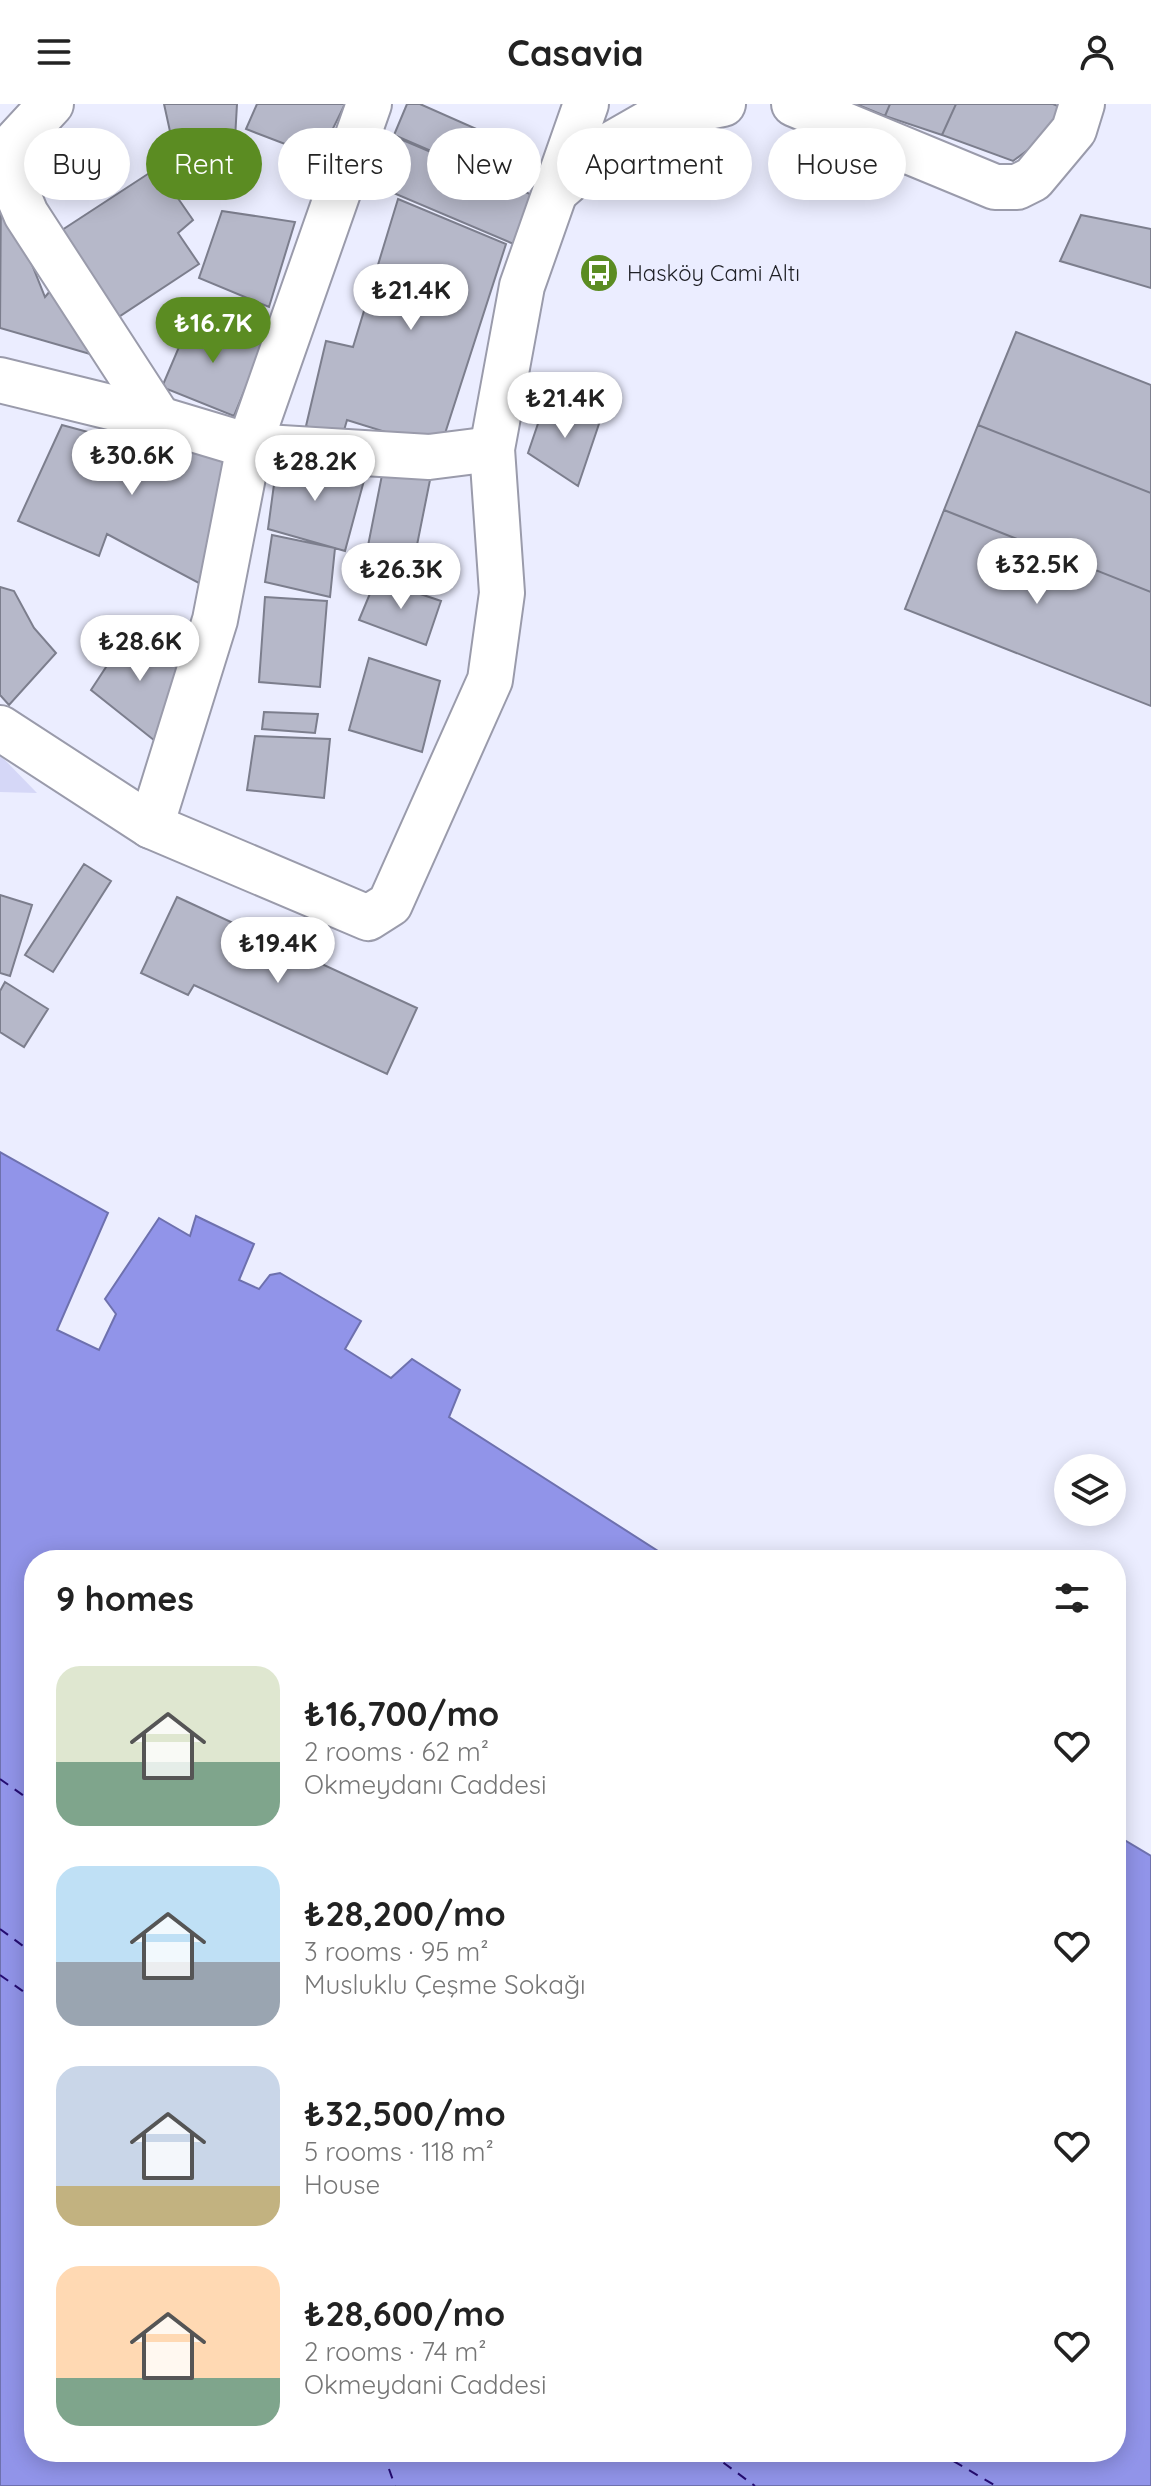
<!DOCTYPE html>
<meta charset="utf-8">
<style>
body{margin:0;font-family:Quicksand,sans-serif;background:#f2f2f2;color:#222;height:100vh;display:flex;flex-direction:column;font-size:30px;white-space:nowrap}
*{box-sizing:border-box;margin:0}
p{font-size:26px;color:#767676}
.icon{flex:none;width:44px;height:44px;fill:none;stroke:currentColor;stroke-width:2;stroke-linecap:round;stroke-linejoin:round}
.map{position:relative;flex:1;overflow:hidden}
.panel{position:absolute;left:24px;top:1446px;width:1102px;height:912px;display:flex;flex-direction:column;background:#fff;border-radius:32px;box-shadow:0 4px 20px #0003}
.panel>*{flex:none}
.hud{position:absolute;left:24px;top:24px;width:1104px;height:72px;display:flex;gap:16px}
.controls{position:absolute;left:1054px;top:1350px;display:grid;gap:16px}
.controls a{display:grid;place-items:center;width:72px;height:72px;border-radius:50%;background:#fff;box-shadow:0 4px 20px #0003;font-size:40px}
.price{position:absolute;translate:-50% -68px;padding:0 18px;border-radius:28px;background:#fff;color:#222;font-size:26px;line-height:52px;filter:drop-shadow(0 2px 4px #0008)}
.price::after{content:'';position:absolute;left:50%;top:48px;width:24px;height:18px;margin-left:-12px;background:inherit;clip-path:polygon(0 0,100% 0,50% 100%)}
.price.active{background:#5b8c22;color:#fff}
ul{padding:0;list-style:none}
li{display:flex;align-items:center;gap:24px;height:200px;padding:0 32px}
li span{display:grid;place-items:center;flex:none;width:224px;height:160px;border-radius:24px;color:#555}
li>.icon{margin-inline-start:auto}
span .icon{width:96px;height:96px;fill:#fffc;stroke-width:1}
li b{font-size:34px}
h2{display:flex;justify-content:space-between;align-items:center;height:96px;padding:0 32px;font-size:34px}
.pill{padding:0 28px;border-radius:36px;background:#fff;box-shadow:0 4px 20px #0003;font-size:28px;line-height:72px}
.pill.active{background:#5b8c22;color:#fff}
header{display:flex;justify-content:space-between;align-items:center;height:104px;padding:0 32px;background:#fff;font-size:36px;font-weight:700}
.map>svg:first-child{display:block}
.green{fill:#d5d7f7}
.water{fill:#9194e9;stroke:#6e71ae;stroke-width:2}
.lines{fill:none;stroke-linecap:round;stroke-linejoin:round}
.ferry{stroke:#250d72;stroke-width:2;stroke-dasharray:10 8;stroke-linecap:butt}
.building{fill:#b6b8c9;stroke:#7c7e8d;stroke-width:2}
.minor-casing{stroke:#9a9bab;stroke-width:48}
.major-casing{stroke:#9a9bab;stroke-width:48}
.minor{stroke:#fff;stroke-width:44}
.major{stroke:#fff;stroke-width:44}
.labels{text-anchor:middle;dominant-baseline:central;stroke-width:7;stroke-linejoin:round;paint-order:stroke}
.poi-label{font-size:22px;fill:#1e1f25;stroke:#ebedff;text-anchor:start}
</style>
<header><svg class="icon" aria-label="menu" viewBox="0 0 24 24"><path d="M4 6h16M4 12h16M4 18h16"/></svg>Casavia<svg class="icon" aria-label="person" viewBox="0 0 24 24"><circle cx="12" cy="8" r="4"/><path d="M4 21q1-7 8-7t8 7"/></svg></header>
<div class="map">
<svg width="1151" height="2382" viewBox="0 0 1151 2382">
<rect width="100%" height="100%" fill="#ebedff"/>
<path class="green" d="M 0,651 L 37,689 L 0,688 Z"/>
<path class="water" d="M 0,1048 L 108,1109 L 57,1226 L 99,1246 L 116,1210 L 105,1195 L 159,1114 L 190,1132 L 196,1112 L 254,1140 L 239,1176 L 259,1185 L 270,1171 L 280,1169 L 361,1217 L 345,1245 L 391,1274 L 412,1255 L 460,1286 L 449,1313 L 672,1456 L 34,1456 L 34,2348 L 1116,2348 L 1116,1731 L 1151,1752 L 1151,2382 L 0,2382 Z"/>
<g class="lines">
<path class="ferry" d="M 0,1675 L 34,1699
M 0,1825 L 34,1850
M 0,1871 L 34,1895
M 383,2348 L 395,2382
M 709,2348 L 755,2382
M 938,2348 L 996,2382"/>
</g>
<path class="building" d="M 164,0 L 237,0 L 233,70 L 180,73 Z
M 257,0 L 345,0 L 319,53 L 246,25 Z
M 407,0 L 420,0 L 490,31 L 475,66 L 394,31 Z
M 856,0 L 890,0 L 885,12 Z
M 890,0 L 956,0 L 942,31 L 885,12 Z
M 956,0 L 1053,0 L 1077,10 L 1013,57 L 942,31 Z
M 398,34 L 537,93 L 516,141 L 377,82 Z
M 157,64 L 193,116 L 178,129 L 199,160 L 117,214 L 59,128 Z
M 1,83 L 45,193 L 56,180 L 104,254 L 0,224 Z
M 398,95 L 506,140 L 440,345 L 347,316 L 341,337 L 306,322 L 326,237 L 353,243 Z
M 222,107 L 295,118 L 269,203 L 199,174 Z
M 1081,111 L 1151,125 L 1151,184 L 1060,157 Z
M 193,210 L 264,239 L 234,312 L 162,283 Z
M 1016,228 L 1151,281 L 1151,389 L 978,321 Z
M 545,299 L 602,311 L 578,382 L 528,349 Z
M 62,321 L 99,331 L 176,328 L 224,354 L 210,485 L 107,430 L 99,452 L 18,417 Z
M 978,321 L 1151,389 L 1151,488 L 944,406 Z
M 277,358 L 366,369 L 345,447 L 268,425 Z
M 383,366 L 430,376 L 410,476 L 363,467 Z
M 944,406 L 1151,488 L 1151,602 L 905,505 Z
M 272,431 L 335,444 L 330,493 L 265,478 Z
M 376,475 L 441,497 L 426,541 L 359,516 Z
M 0,483 L 14,487 L 34,524 L 56,549 L 9,601 L 0,591 Z
M 265,493 L 327,497 L 320,583 L 259,578 Z
M 131,525 L 185,563 L 155,637 L 91,586 Z
M 369,554 L 440,577 L 422,648 L 349,626 Z
M 264,608 L 318,610 L 315,629 L 262,625 Z
M 255,632 L 330,635 L 324,694 L 247,686 Z
M 84,760 L 111,777 L 53,868 L 25,851 Z
M 0,791 L 32,801 L 10,872 L 0,869 Z
M 177,793 L 417,904 L 387,970 L 194,881 L 188,891 L 141,869 Z
M 5,878 L 48,905 L 24,943 L 0,928 L 0,887 Z"/>
<g class="lines">
<defs>
<path id="minor" d="M 794,0 L 995,83 L 1017,83 L 1033,75 L 1074,26 L 1082,0
M 2,53 L 26,110 L 159,315
M 0,55 L 51,0
M 556,87 L 608,42 L 659,13 L 723,0
M 151,722 L 215,516 L 249,342 L 429,353 L 492,345"/>
<path id="major" d="M 0,276 L 159,315 L 249,342 L 369,0
M 0,624 L 151,722 L 368,814 L 390,800 L 490,576 L 502,489 L 492,345 L 522,182 L 586,0"/>
</defs>
<use href="#minor" class="minor-casing"/>
<use href="#major" class="major-casing"/>
<use href="#minor" class="minor"/>
<use href="#major" class="major"/>
</g>
<defs>
<symbol id="bus-disc" viewBox="-11 -11 22 22"><circle r="9.5" fill="#5b8c22" stroke="#ebedff"/><path d="M-5-6H5V4H4V6H2V4H-2V6H-4V4H-5ZM-3.5-4V0h7V-4ZM-3.5 1.2v1.5H-2V1.2ZM2 1.2v1.5H3.5V1.2Z" fill="#fff"/></symbol>
</defs>
<g fill-rule="evenodd">
<use href="#bus-disc" x="577" y="147" width="44" height="44"/>
</g>
<g class="labels">
<g class="poi-label">
<text x="627" y="169">Hasköy Cami Altı</text>
</g>
</g>
</svg>
<div class="controls">
<a><svg class="icon" aria-label="layers" viewBox="0 0 24 24"><path d="M12 4l9 5-9 5-9-5zM3 14l9 5 9-5"/></svg></a>
</div>
<b class="price" style="left:411px;top:228px">₺21.4K</b>
<b class="price active" style="left:213px;top:261px">₺16.7K</b>
<b class="price" style="left:565px;top:336px">₺21.4K</b>
<b class="price" style="left:132px;top:393px">₺30.6K</b>
<b class="price" style="left:315px;top:399px">₺28.2K</b>
<b class="price" style="left:1037px;top:502px">₺32.5K</b>
<b class="price" style="left:401px;top:507px">₺26.3K</b>
<b class="price" style="left:140px;top:579px">₺28.6K</b>
<b class="price" style="left:278px;top:881px">₺19.4K</b>
<div class="hud">
<a class="pill">Buy</a>
<a class="pill active">Rent</a>
<a class="pill">Filters</a>
<a class="pill">New</a>
<a class="pill">Apartment</a>
<a class="pill">House</a>
</div>
<section class="panel">
<h2>9 homes<svg class="icon" aria-label="filters" viewBox="0 0 24 24"><path d="M4 7h16M4 17h16"/><circle cx="9" cy="7" r="2"/><circle cx="15" cy="17" r="2"/></svg></h2>
<ul>
<li><span style="background:linear-gradient(#dfe7d0 60%,#7fa58c 0)"><svg class="icon" aria-label="home" viewBox="0 0 24 24"><path d="M3 11l9-7 9 7M6 9v11h12V9"/></svg></span><div><b>₺16,700/mo</b><p>2 rooms · 62 m²</p><p>Okmeydanı Caddesi</p></div><svg class="icon" aria-label="heart" viewBox="0 0 24 24"><path d="M12 20l-8-8c-3-5 5-10 8-4 3-6 11-1 8 4z"/></svg></li>
<li><span style="background:linear-gradient(#bfe0f5 60%,#9aa5b1 0)"><svg class="icon" aria-label="home" viewBox="0 0 24 24"><path d="M3 11l9-7 9 7M6 9v11h12V9"/></svg></span><div><b>₺28,200/mo</b><p>3 rooms · 95 m²</p><p>Musluklu Çeşme Sokağı</p></div><svg class="icon" aria-label="heart" viewBox="0 0 24 24"><path d="M12 20l-8-8c-3-5 5-10 8-4 3-6 11-1 8 4z"/></svg></li>
<li><span style="background:linear-gradient(#c9d6e8 75%,#c2b280 0)"><svg class="icon" aria-label="home" viewBox="0 0 24 24"><path d="M3 11l9-7 9 7M6 9v11h12V9"/></svg></span><div><b>₺32,500/mo</b><p>5 rooms · 118 m²</p><p>House</p></div><svg class="icon" aria-label="heart" viewBox="0 0 24 24"><path d="M12 20l-8-8c-3-5 5-10 8-4 3-6 11-1 8 4z"/></svg></li>
<li><span style="background:linear-gradient(#ffd9b3 70%,#7fa58c 0)"><svg class="icon" aria-label="home" viewBox="0 0 24 24"><path d="M3 11l9-7 9 7M6 9v11h12V9"/></svg></span><div><b>₺28,600/mo</b><p>2 rooms · 74 m²</p><p>Okmeydani Caddesi</p></div><svg class="icon" aria-label="heart" viewBox="0 0 24 24"><path d="M12 20l-8-8c-3-5 5-10 8-4 3-6 11-1 8 4z"/></svg></li>
</ul>
</section>
</div>
